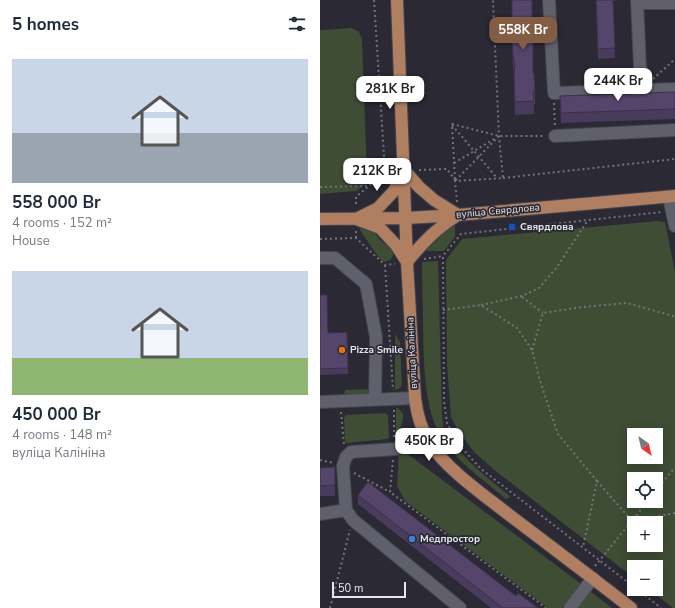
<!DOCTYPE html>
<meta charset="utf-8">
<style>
body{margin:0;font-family:"Nunito Sans",sans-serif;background:#f6f6f7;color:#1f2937;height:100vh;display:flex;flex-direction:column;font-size:15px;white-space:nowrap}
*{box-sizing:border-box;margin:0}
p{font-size:13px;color:#747a83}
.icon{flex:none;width:22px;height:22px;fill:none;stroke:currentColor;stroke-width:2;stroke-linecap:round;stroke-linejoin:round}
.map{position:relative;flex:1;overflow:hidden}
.details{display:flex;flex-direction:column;background:#fff;width:320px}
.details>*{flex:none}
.needle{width:26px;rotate:146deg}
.fabs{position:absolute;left:307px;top:428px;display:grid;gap:8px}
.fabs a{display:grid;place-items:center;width:36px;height:36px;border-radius:0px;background:#fff;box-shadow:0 2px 10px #0003;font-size:20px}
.scale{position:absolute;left:12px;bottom:10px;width:74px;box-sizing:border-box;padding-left:4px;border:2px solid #e6e6ed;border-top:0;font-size:11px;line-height:14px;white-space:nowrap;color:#e6e6ed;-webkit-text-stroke:3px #2a2934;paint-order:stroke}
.price{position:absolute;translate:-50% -34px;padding:0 9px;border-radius:8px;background:#fff;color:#222;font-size:13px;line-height:26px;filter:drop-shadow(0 1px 2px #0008)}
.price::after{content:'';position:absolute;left:50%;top:24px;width:12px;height:9px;margin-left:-6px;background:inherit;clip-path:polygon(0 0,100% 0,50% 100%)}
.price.active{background:#825d44;color:#fff}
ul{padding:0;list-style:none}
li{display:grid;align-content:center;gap:8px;height:212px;padding:0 12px}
li span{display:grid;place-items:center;height:124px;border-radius:0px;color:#555}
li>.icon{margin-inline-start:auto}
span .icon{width:72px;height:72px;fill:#fffc;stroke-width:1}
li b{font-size:17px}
h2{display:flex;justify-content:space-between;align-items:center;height:48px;padding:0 12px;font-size:17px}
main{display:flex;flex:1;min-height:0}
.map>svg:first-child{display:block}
.green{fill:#3f4d35;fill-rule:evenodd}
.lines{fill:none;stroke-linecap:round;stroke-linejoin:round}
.minor-casing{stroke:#45454d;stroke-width:14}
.major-casing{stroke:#45454d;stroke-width:14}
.path{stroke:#74737c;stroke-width:2;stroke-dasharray:2 3;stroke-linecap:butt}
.minor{stroke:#60606c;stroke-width:12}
.major{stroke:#b07f61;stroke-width:12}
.wall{fill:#493b5c}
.building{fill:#55456b;stroke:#3c304b}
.transit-dot{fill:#1a4fb4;stroke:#2a2934;stroke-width:1.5}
.food-dot{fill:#e8710a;stroke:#2a2934;stroke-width:1.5}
.shop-dot{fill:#3f7fe0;stroke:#2a2934;stroke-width:1.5}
.labels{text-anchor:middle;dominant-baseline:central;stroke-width:3.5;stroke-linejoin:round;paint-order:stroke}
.street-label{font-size:10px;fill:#e6e6ed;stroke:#2a2934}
.poi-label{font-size:10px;font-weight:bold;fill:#e6e6ed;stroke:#2a2934;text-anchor:start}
</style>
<main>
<section class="details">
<h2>5 homes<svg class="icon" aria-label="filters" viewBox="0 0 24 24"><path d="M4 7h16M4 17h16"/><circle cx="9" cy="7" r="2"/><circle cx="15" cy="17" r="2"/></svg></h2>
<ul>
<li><span style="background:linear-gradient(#c9d6e8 60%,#9aa5b1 0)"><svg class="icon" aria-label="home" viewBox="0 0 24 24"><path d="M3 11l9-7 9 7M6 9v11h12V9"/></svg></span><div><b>558 000 Br</b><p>4 rooms · 152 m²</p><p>House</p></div></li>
<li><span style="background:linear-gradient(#c9d6e8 70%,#8fb573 0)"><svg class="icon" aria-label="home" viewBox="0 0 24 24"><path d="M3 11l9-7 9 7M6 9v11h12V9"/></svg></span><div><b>450 000 Br</b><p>4 rooms · 148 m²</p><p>вуліца Калініна</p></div></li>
</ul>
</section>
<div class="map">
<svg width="355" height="608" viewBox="0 0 355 608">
<rect width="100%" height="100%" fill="#2a2934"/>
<path class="green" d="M 32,28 L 39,32 L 42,39 L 47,176 L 45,185 L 36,191 L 0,194 L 0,30 Z
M 338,221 L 345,222 L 355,272 L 355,608 L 353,608 L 329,589 L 336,589 L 336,567 L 314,567 L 314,578 L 177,472 L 155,453 L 139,432 L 131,417 L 127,363 L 126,260 L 142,239 ZM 314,435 L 336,435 L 336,457 L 314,457 ZM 314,479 L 336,479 L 336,501 L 314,501 ZM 314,523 L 336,523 L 336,545 L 314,545 Z
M 135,225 L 135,237 L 124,251 L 106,251 C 108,247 112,245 115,242 C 122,235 125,228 135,225 Z
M 41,226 L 53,230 C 55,233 58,238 61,241 C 66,246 74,247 73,256 L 70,260 L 64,262 L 60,259 L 41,232 L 40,229 Z
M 118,261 L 122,410 C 122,416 122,423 124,429 C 134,452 170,480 190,496 L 189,498 L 186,499 C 166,482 143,466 127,446 C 103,416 104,363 103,326 C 103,305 102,283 102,262 Z
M 75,334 L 80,342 L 82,383 L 81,387 L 76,390 L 75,389 Z
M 52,389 L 49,394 L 24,395 L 25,390 Z
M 76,408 L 78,408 L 83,414 L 83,419 L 78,435 L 76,435 Z
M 65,413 L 68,415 L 69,438 L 67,439 L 27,443 L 25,442 L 24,418 L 26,415 Z
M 79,451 L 85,452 L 260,583 L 260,585 L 242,608 L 228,608 L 85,501 L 77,486 Z
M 270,591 L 292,608 L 256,608 Z"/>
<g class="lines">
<defs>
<path id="minor" d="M 229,0 L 234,93 L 355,89
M 317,0 L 321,90
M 317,3 L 355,3
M 235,136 L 355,130
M 349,197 L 355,226
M 0,258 L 15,258 L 46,284 L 56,337 L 55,399
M 0,402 L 95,398
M 26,510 L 33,520 L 140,608
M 0,514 L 26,510 L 23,466 L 26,457 L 31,452 L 75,449 L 110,443
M 250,608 L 273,578"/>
<path id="major" d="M 77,0 L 87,262 L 95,398 C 97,414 101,430 110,443 C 126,469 164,495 188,514 C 229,545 270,576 311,608
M 84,170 L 99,187 L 114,200 L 138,215 C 117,228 103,242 87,262 L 76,245 L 60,228 L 36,219 L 58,208 L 74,191 Z
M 0,219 L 86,218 L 138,215 L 355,196"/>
</defs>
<use href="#minor" class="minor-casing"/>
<use href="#major" class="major-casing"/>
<path class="path" d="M 54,0 L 65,172
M 333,79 L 355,59
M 234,103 L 235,127
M 132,125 L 177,178
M 179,136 L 135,181 L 132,124 L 179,136 L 225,136
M 134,163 L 176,138
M 99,170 L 127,169 L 135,180
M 183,178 L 355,159
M 0,187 L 47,186
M 137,202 L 135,181 L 183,178 L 179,136 L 173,0
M 36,204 L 36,197 L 65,172 L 73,171
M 36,238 L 36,229
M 0,239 L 36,238 L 65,265 L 75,264
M 104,259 L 123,256
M 65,265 L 73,390
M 202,297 L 223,313
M 161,305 L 202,296 L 219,288 L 237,267 L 268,220
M 123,310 L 161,305 L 197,328 L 212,350 L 220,381 L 238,434 L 277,481 L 263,547
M 212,350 L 223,313 L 263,307 L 307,303 L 353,316 L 355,318
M 74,410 L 74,440
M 21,412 L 24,445
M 0,460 L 14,463
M 73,460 L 70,492 L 226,608
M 34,473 L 70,492
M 277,481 L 312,521 L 355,513
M 336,491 L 355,467
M 275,566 L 328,501
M 314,587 L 161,469 L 139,445 L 127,423 L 124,401 L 123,256 L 141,234 L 342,212
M 317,589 L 341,608
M 10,608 L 30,530"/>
<use href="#minor" class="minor"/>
<use href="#major" class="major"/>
</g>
<path class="wall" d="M 276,0 L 299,0 L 293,1 L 295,58 L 278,59 Z
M 192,2 L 212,20 L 212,33 L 211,33 L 213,73 L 215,91 L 215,104 L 214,104 L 214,114 L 195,115 L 194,86 L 194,71 L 193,68 L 192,36 Z
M 355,92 L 355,119 L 241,123 L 240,96 Z
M 0,295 L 8,333 L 27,332 L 28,374 L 0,375 Z
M 15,467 L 15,496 L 0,496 L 0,468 Z
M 38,495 L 196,596 L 218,608 L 171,608 L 38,504 Z"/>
<path class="building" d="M 192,0 L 212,0 L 212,20 L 211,20 L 211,37 L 213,37 L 213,73 L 214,73 L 215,91 L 213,91 L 214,101 L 195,102 L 194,73 L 195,64 L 193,55 L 192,37 L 194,29 L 192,19 Z
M 276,0 L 293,0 L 295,48 L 278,49 Z
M 355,92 L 355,109 L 241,113 L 240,96 Z
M 0,295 L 7,295 L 8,333 L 27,332 L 28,368 L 0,369 Z
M 15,467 L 15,485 L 0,486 L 0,468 Z
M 48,482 L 196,596 L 198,593 L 218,608 L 183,608 L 38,495 Z"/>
<rect class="transit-dot" x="188" y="223" width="8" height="8" rx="2"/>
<circle class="food-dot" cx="22" cy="350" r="4"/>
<circle class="shop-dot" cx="92" cy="539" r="4"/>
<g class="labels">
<g class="street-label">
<text transform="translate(178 211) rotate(-5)">вуліца Свярдлова</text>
<text transform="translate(92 353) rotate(-93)">вуліца Калініна</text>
</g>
<g class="poi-label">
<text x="200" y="227">Свярдлова</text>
<text x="30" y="350">Pizza Smile</text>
<text x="100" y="539">Медпростор</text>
</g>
</g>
</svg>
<div class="fabs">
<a><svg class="needle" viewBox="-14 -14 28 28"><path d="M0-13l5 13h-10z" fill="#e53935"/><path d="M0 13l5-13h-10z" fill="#747a83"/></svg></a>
<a><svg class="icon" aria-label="locate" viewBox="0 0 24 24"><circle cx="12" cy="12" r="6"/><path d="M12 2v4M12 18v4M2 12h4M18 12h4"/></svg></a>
<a>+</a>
<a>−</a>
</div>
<div class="scale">50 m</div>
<b class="price active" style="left:203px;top:51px">558K Br</b>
<b class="price" style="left:298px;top:102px">244K Br</b>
<b class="price" style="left:70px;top:110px">281K Br</b>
<b class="price" style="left:57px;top:192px">212K Br</b>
<b class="price" style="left:109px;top:462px">450K Br</b>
</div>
</main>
